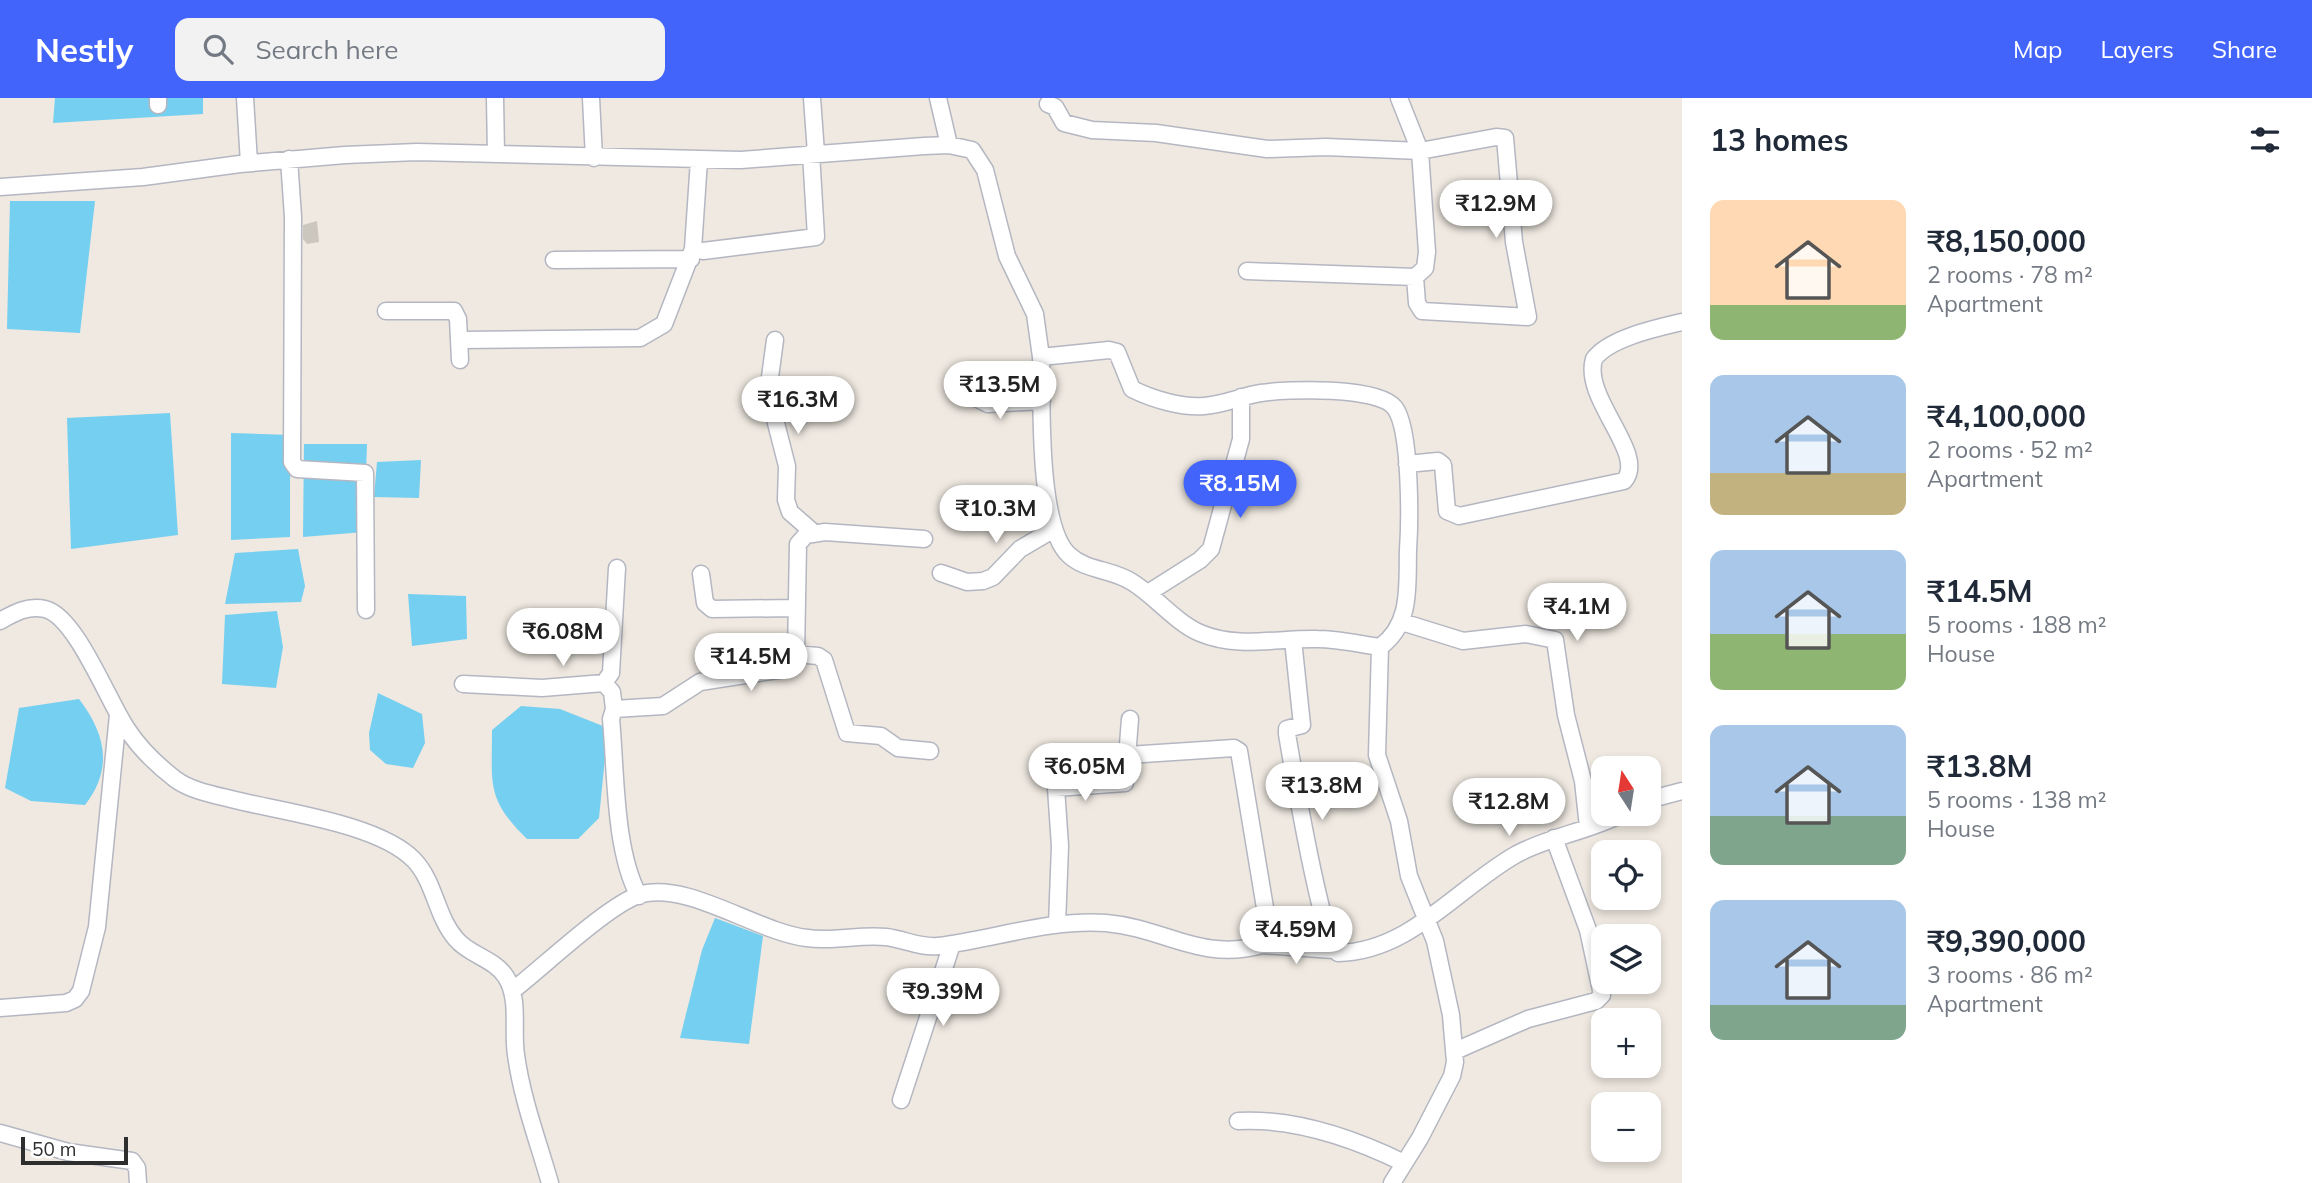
<!DOCTYPE html>
<meta charset="utf-8">
<style>
body{margin:0;font-family:Mulish,sans-serif;background:#f2f2f3;color:#1f2937;height:100vh;display:flex;flex-direction:column;font-size:26px;white-space:nowrap}
*{box-sizing:border-box;margin:0}
p{font-size:23px;color:#747a83}
.icon{flex:none;width:38px;height:38px;fill:none;stroke:currentColor;stroke-width:2;stroke-linecap:round;stroke-linejoin:round}
.map{position:relative;flex:1;overflow:hidden}
.drawer{display:flex;flex-direction:column;background:#fff;width:630px}
.drawer>*{flex:none}
.needle{width:46px;rotate:348deg}
.controls{position:absolute;left:1591px;top:658px;display:grid;gap:14px}
.controls a{display:grid;place-items:center;width:70px;height:70px;border-radius:14px;background:#fff;box-shadow:0 4px 10px #0003;font-size:35px}
.scale{position:absolute;left:21px;bottom:18px;width:107px;box-sizing:border-box;padding-left:7px;border:4px solid #2e2e2e;border-top:0;font-size:19px;line-height:24px;white-space:nowrap;color:#2e2e2e;-webkit-text-stroke:5px #fff;paint-order:stroke}
.price{position:absolute;translate:-50% -60px;padding:0 16px;border-radius:24px;background:#fff;color:#222;font-size:23px;line-height:46px;filter:drop-shadow(0 2px 4px #0008)}
.price::after{content:'';position:absolute;left:50%;top:42px;width:21px;height:16px;margin-left:-10px;background:inherit;clip-path:polygon(0 0,100% 0,50% 100%)}
.price.on{background:#4264fb;color:#fff}
ul{padding:0;list-style:none}
li{display:flex;align-items:center;gap:21px;height:175px;padding:0 28px}
li span{display:grid;place-items:center;flex:none;width:196px;height:140px;border-radius:14px;color:#555}
li>.icon{margin-inline-start:auto}
span .icon{width:84px;height:84px;fill:#fffc;stroke-width:1}
li b{font-size:30px}
h2{display:flex;justify-content:space-between;align-items:center;height:84px;padding:0 28px;font-size:30px}
header{display:flex;align-items:center;gap:42px;box-sizing:border-box;height:98px;padding:0 35px;background:#4264fb;color:#fff}
header strong{font-size:33px}
nav{display:flex;gap:38px;margin-inline-start:auto;font-size:24px}
.search{width:490px;height:63px;background:#f2f2f3;display:flex;align-items:center;gap:18px;box-sizing:border-box;padding:0 24px;border-radius:14px;color:#747a83;font-size:26px}
main{display:flex;flex:1;min-height:0}
.map>svg:first-child{display:block}
.water{fill:#75cff0}
.building{fill:#cbc7bf}
.lines{fill:none;stroke-linecap:round;stroke-linejoin:round}
.minor-casing{stroke:#b4b7c1;stroke-width:19}
.minor{stroke:#fff;stroke-width:16}
</style>
<header>
<strong>Nestly</strong>
<div class="search"><svg class="icon" aria-label="search" viewBox="0 0 24 24"><circle cx="10" cy="10" r="6"/><path d="M15 15l6 6"/></svg>Search here</div>
<nav><a>Map</a><a>Layers</a><a>Share</a></nav>
</header>
<main>
<div class="map">
<svg width="1682" height="1085" viewBox="0 0 1682 1085">
<rect width="100%" height="100%" fill="#efe9e1"/>
<path class="water" d="M 55,0 L 203,0 L 203,16 L 53,25 Z
M 10,103 L 95,103 L 80,235 L 7,231 Z
M 170,315 L 178,437 L 71,451 L 67,320 Z
M 231,335 L 290,337 L 290,439 L 231,442 Z
M 304,346 L 367,346 L 364,434 L 303,439 Z
M 421,362 L 419,400 L 374,399 L 377,364 Z
M 298,451 L 305,488 L 301,504 L 225,506 L 235,455 Z
M 408,496 L 466,498 L 467,541 L 412,548 Z
M 277,513 L 283,549 L 276,590 L 222,586 L 225,517 Z
M 378,595 L 422,616 L 425,645 L 413,670 L 386,666 L 370,652 L 369,635 Z
M 79,601 C 105,635 114,670 85,707 L 31,703 L 5,690 L 19,610 Z
M 521,608 L 560,611 L 608,630 L 599,720 L 578,741 L 527,741 C 486,701 492,686 492,632 Z
M 715,820 L 763,838 L 749,946 L 680,940 L 702,852 Z"/>
<path class="building" d="M 317,123 L 319,144 L 307,146 L 303,141 L 303,127 Z"/>
<g class="lines">
<defs>
<path id="minor" d="M 158,0 L 158,7
M 245,0 L 249,65
M 495,0 L 496,56
M 591,0 L 594,60
M 812,0 L 816,55
M 938,0 L 949,47
M 1048,6 L 1055,9 L 1064,25 L 1092,32 L 1156,35 L 1267,51 L 1326,49 L 1420,53 L 1399,0
M 289,61 L 293,119 L 292,364 L 297,371 L 365,375 L 366,512
M 699,62 L 693,151 L 703,153 L 816,139 L 811,55
M 0,89 L 143,79 L 240,66 L 345,57 L 417,54 L 741,62 L 924,48 L 949,47 L 972,52 L 985,72 L 1007,158 L 1035,216 L 1041,259 L 1109,252 L 1117,254 L 1132,291 C 1152,301 1182,310 1204,308 C 1224,307 1241,298 1261,295 C 1287,291 1379,288 1395,310 C 1411,332 1410,423 1408,452 C 1407,488 1412,526 1380,549
M 554,162 L 691,161
M 1247,173 L 1415,179 L 1425,170 L 1427,154 L 1420,53 L 1496,39 L 1505,40 L 1514,144 L 1528,219 L 1422,213 L 1417,205 L 1415,179
M 386,213 L 454,213 L 458,221 L 460,262
M 460,242 L 640,240 L 664,226 L 693,151
M 775,242 L 768,294 L 787,368 L 786,402 L 790,414 L 814,435
M 1041,259 C 1042,302 1037,428 1069,457 C 1086,473 1112,471 1132,484 C 1155,498 1175,524 1200,535 C 1238,551 1277,540 1317,541 C 1338,541 1359,546 1380,549 L 1377,657 L 1399,723 L 1409,778 L 1435,843 L 1451,917 L 1455,964 L 1452,978 L 1420,1040 L 1392,1085
M 970,297 L 988,306 L 1042,303
M 1407,366 L 1438,363 L 1443,367 L 1447,413 L 1459,418 L 1624,383 C 1648,356 1582,301 1594,261 C 1609,240 1657,230 1682,224
M 941,475 L 967,484 L 983,483 L 993,479 L 1020,451 L 1054,431
M 701,476 L 705,505 L 712,511 L 795,510
M 1148,495 L 1200,462 L 1211,451 L 1241,341 L 1241,299
M 0,523 C 14,515 28,507 45,511 C 76,518 109,605 127,631 C 140,651 157,667 175,681 C 191,693 215,697 235,702 C 283,714 379,726 414,762 C 435,784 436,818 456,841 C 469,857 495,861 506,879 C 520,901 512,932 516,957 C 522,1001 538,1043 550,1085
M 1402,524 L 1463,543 L 1526,536 L 1555,542 L 1566,617 L 1583,683 L 1588,729
M 1293,542 L 1302,627 L 1287,631 L 1287,636 C 1292,665 1322,845 1338,855 C 1410,854 1458,789 1517,756 C 1551,738 1589,733 1622,716
M 796,556 L 818,558 L 824,562 L 847,635 L 881,638 L 898,650 L 930,653
M 604,585 L 611,575 L 617,470
M 463,586 L 542,590 L 604,585 L 612,594 L 614,611
M 1648,702 L 1682,693
M 639,798 C 614,753 616,673 611,621 L 614,611 L 663,608 L 700,584 L 784,571 L 796,556 L 798,446 L 806,437 L 825,434 L 924,441
M 1057,826 L 1060,748 L 1056,690 L 1125,685 L 1130,621
M 1262,847 L 1333,852
M 512,893 C 542,870 608,807 639,797 C 687,782 756,834 807,840 C 834,844 860,836 886,839 C 904,841 920,850 938,848 C 995,841 1049,821 1106,825 C 1165,830 1200,864 1262,847 L 1269,834 L 1239,653 L 1234,650 L 1128,657
M 0,910 L 66,905 L 75,901 L 81,893 L 97,829 L 118,617
M 1455,953 L 1528,921 L 1596,903 L 1602,897 L 1588,832 L 1554,740
M 901,1002 L 952,846
M 1238,1023 C 1294,1020 1355,1041 1404,1065
M 0,1035 L 68,1054 L 132,1063 L 137,1070 L 138,1085"/>
</defs>
<use href="#minor" class="minor-casing"/>
<use href="#minor" class="minor"/>
</g>
</svg>
<div class="controls">
<a><svg class="needle" viewBox="-14 -14 28 28"><path d="M0-13l5 13h-10z" fill="#e53935"/><path d="M0 13l5-13h-10z" fill="#747a83"/></svg></a>
<a><svg class="icon" aria-label="locate" viewBox="0 0 24 24"><circle cx="12" cy="12" r="6"/><path d="M12 2v4M12 18v4M2 12h4M18 12h4"/></svg></a>
<a><svg class="icon" aria-label="layers" viewBox="0 0 24 24"><path d="M12 4l9 5-9 5-9-5zM3 14l9 5 9-5"/></svg></a>
<a>+</a>
<a>−</a>
</div>
<div class="scale">50 m</div>
<b class="price" style="left:1496px;top:142px">₹12.9M</b>
<b class="price" style="left:1000px;top:323px">₹13.5M</b>
<b class="price" style="left:798px;top:338px">₹16.3M</b>
<b class="price on" style="left:1240px;top:422px">₹8.15M</b>
<b class="price" style="left:996px;top:447px">₹10.3M</b>
<b class="price" style="left:1577px;top:545px">₹4.1M</b>
<b class="price" style="left:563px;top:570px">₹6.08M</b>
<b class="price" style="left:751px;top:595px">₹14.5M</b>
<b class="price" style="left:1085px;top:705px">₹6.05M</b>
<b class="price" style="left:1322px;top:724px">₹13.8M</b>
<b class="price" style="left:1509px;top:740px">₹12.8M</b>
<b class="price" style="left:1296px;top:868px">₹4.59M</b>
<b class="price" style="left:943px;top:930px">₹9.39M</b>
</div>
<section class="drawer">
<h2>13 homes<svg class="icon" aria-label="filters" viewBox="0 0 24 24"><path d="M4 7h16M4 17h16"/><circle cx="9" cy="7" r="2"/><circle cx="15" cy="17" r="2"/></svg></h2>
<ul>
<li><span style="background:linear-gradient(#ffd9b3 75%,#8fb573 0)"><svg class="icon" aria-label="home" viewBox="0 0 24 24"><path d="M3 11l9-7 9 7M6 9v11h12V9"/></svg></span><div><b>₹8,150,000</b><p>2 rooms · 78 m²</p><p>Apartment</p></div></li>
<li><span style="background:linear-gradient(#a9c7e8 70%,#c2b280 0)"><svg class="icon" aria-label="home" viewBox="0 0 24 24"><path d="M3 11l9-7 9 7M6 9v11h12V9"/></svg></span><div><b>₹4,100,000</b><p>2 rooms · 52 m²</p><p>Apartment</p></div></li>
<li><span style="background:linear-gradient(#a9c7e8 60%,#8fb573 0)"><svg class="icon" aria-label="home" viewBox="0 0 24 24"><path d="M3 11l9-7 9 7M6 9v11h12V9"/></svg></span><div><b>₹14.5M</b><p>5 rooms · 188 m²</p><p>House</p></div></li>
<li><span style="background:linear-gradient(#a9c7e8 65%,#7fa58c 0)"><svg class="icon" aria-label="home" viewBox="0 0 24 24"><path d="M3 11l9-7 9 7M6 9v11h12V9"/></svg></span><div><b>₹13.8M</b><p>5 rooms · 138 m²</p><p>House</p></div></li>
<li><span style="background:linear-gradient(#a9c7e8 75%,#7fa58c 0)"><svg class="icon" aria-label="home" viewBox="0 0 24 24"><path d="M3 11l9-7 9 7M6 9v11h12V9"/></svg></span><div><b>₹9,390,000</b><p>3 rooms · 86 m²</p><p>Apartment</p></div></li>
</ul>
</section>
</main>
